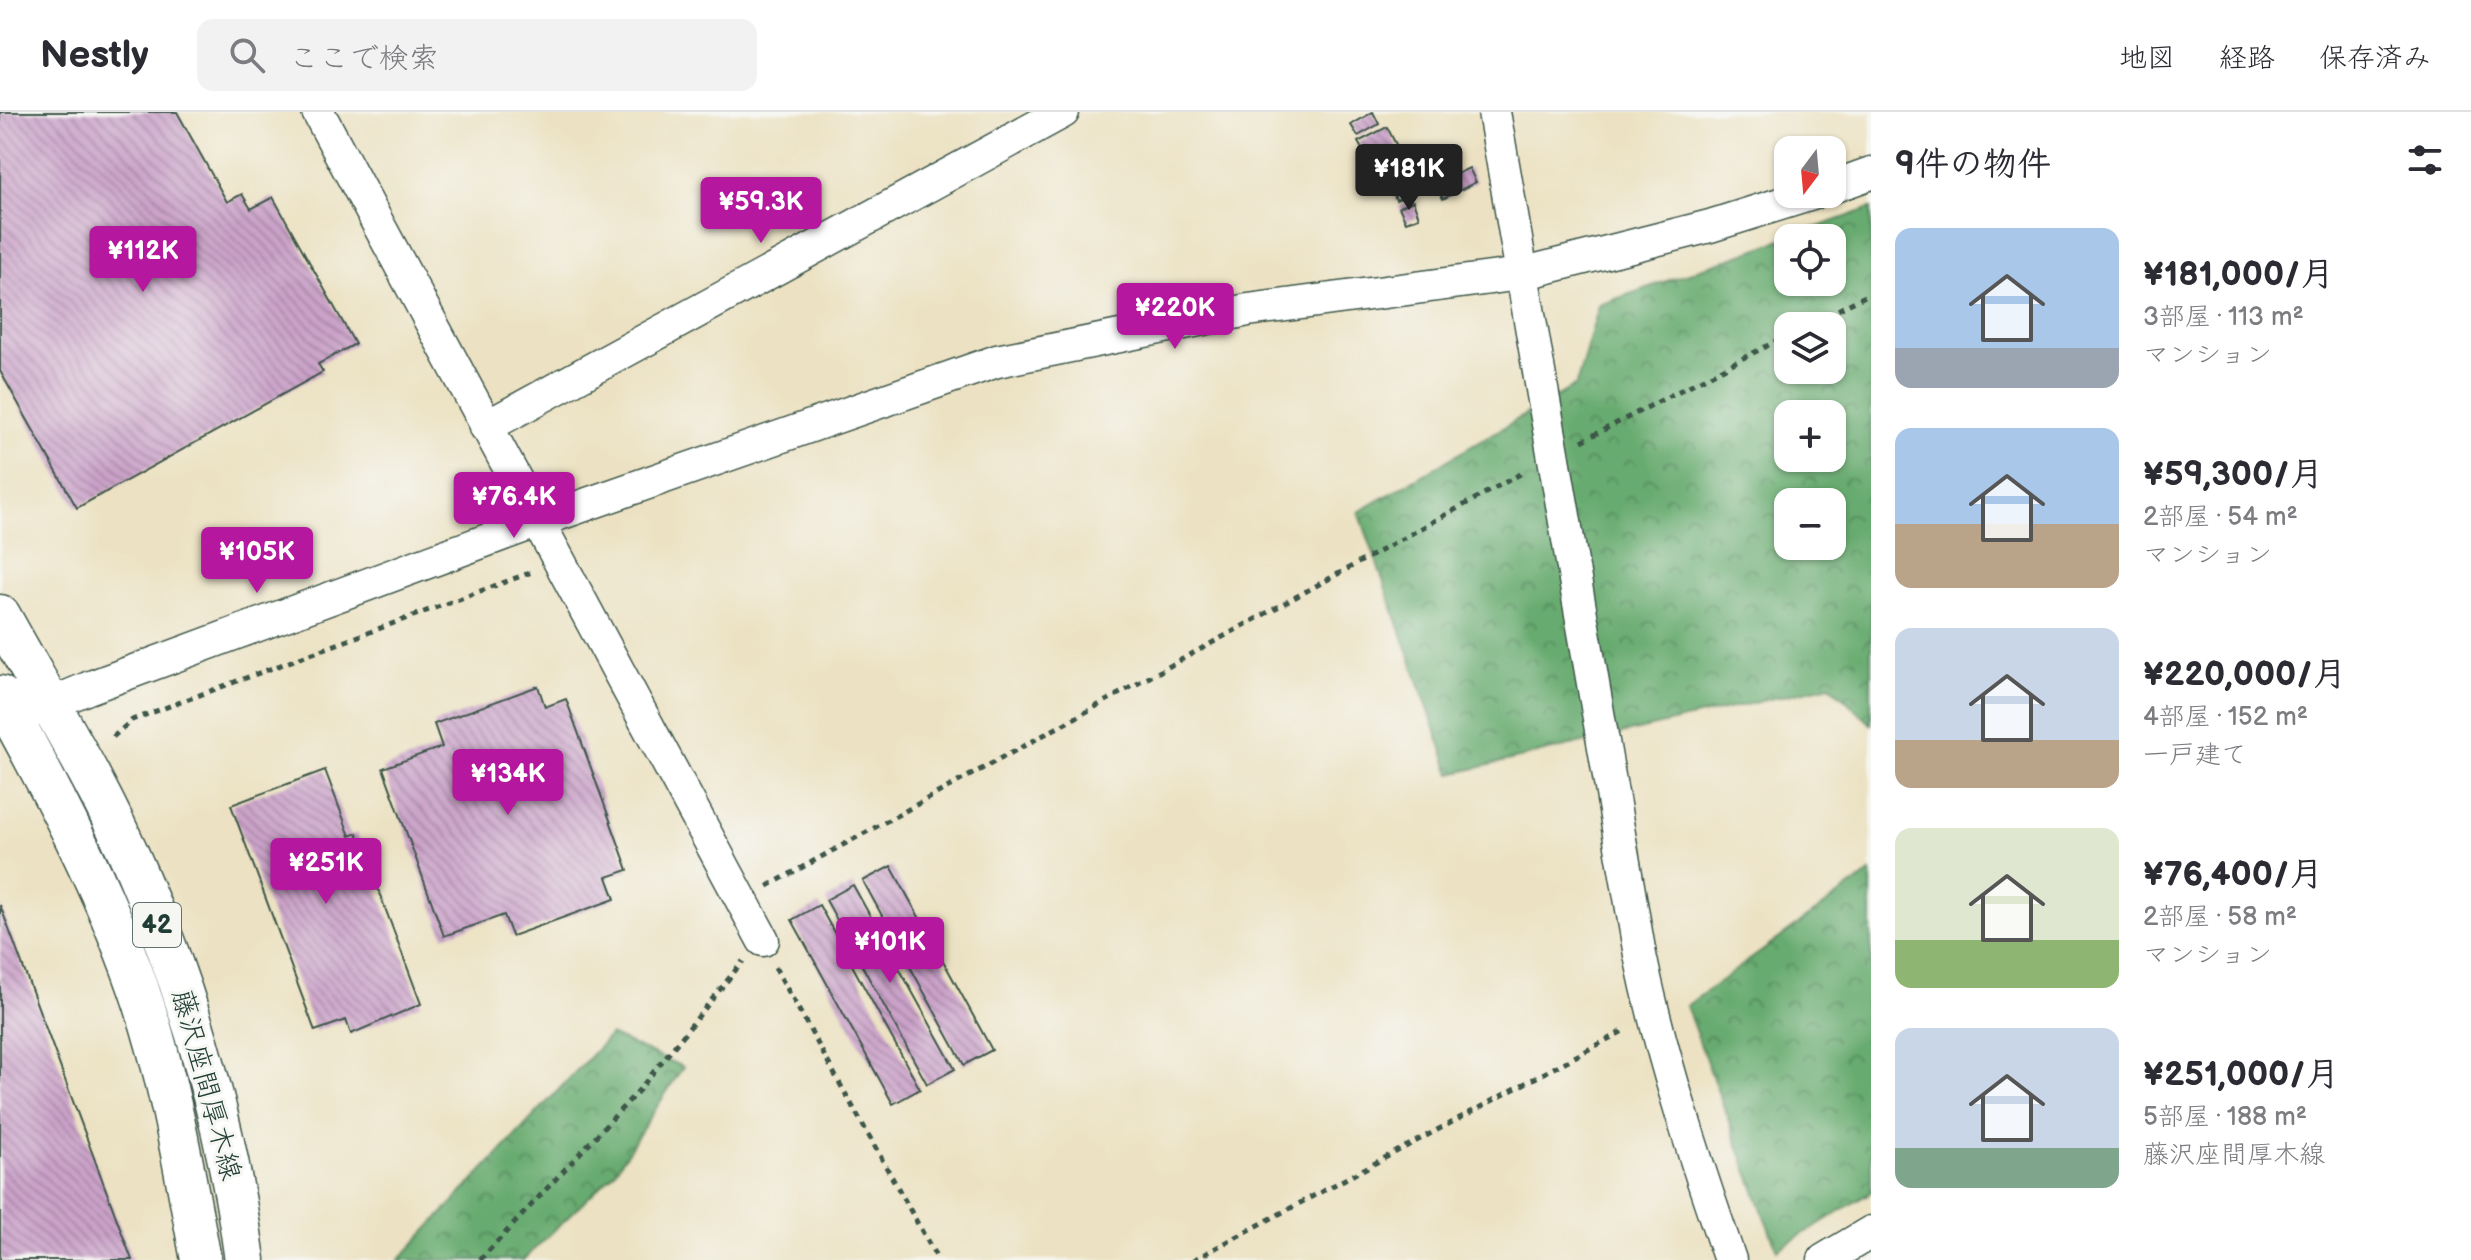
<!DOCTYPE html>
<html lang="ja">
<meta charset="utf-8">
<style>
body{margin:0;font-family:"Balsamiq Sans","Klee One",sans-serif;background:#f2f2f3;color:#2b2b33;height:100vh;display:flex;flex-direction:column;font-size:30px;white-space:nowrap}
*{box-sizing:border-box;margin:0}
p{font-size:26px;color:#7c7c81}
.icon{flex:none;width:44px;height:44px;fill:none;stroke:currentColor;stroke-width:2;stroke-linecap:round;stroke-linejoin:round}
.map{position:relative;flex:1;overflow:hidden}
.details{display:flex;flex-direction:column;background:#fff;width:600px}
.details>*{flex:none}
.needle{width:52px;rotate:196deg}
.tools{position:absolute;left:1774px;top:24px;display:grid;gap:16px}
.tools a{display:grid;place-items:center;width:72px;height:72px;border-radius:16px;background:#fff;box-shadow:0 2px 6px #0004;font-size:40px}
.price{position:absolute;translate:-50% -68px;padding:0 18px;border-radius:8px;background:#b5179e;color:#fff;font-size:26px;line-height:52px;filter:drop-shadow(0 2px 4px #0008)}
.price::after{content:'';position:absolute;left:50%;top:48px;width:24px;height:18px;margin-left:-12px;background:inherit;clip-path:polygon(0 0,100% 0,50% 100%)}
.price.current{background:#222;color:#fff}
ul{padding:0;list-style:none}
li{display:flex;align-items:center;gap:24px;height:200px;padding:0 24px}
li span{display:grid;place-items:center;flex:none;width:224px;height:160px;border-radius:16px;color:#555}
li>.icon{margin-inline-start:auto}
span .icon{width:96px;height:96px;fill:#fffc;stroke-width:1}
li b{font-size:34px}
h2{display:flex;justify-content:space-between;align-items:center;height:96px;padding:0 24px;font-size:34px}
header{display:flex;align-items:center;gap:48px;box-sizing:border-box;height:112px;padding:0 40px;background:#fff;border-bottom:2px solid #e1e1e2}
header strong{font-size:38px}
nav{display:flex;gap:44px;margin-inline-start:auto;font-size:28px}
.search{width:560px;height:72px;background:#f2f2f3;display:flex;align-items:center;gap:20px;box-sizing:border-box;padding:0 28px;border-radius:16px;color:#7c7c81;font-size:30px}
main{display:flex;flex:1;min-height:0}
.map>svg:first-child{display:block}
.forest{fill:url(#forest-crowns);stroke:#437452;stroke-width:2;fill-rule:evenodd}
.building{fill:url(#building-back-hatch)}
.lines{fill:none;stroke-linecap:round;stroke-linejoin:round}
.minor-casing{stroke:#3e5649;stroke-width:35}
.major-casing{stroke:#3e5649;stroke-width:43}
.path{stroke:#3e5649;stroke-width:5;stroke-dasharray:6 6;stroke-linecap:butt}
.minor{stroke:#fff;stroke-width:32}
.major{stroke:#fff;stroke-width:40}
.labels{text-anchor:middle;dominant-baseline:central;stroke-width:6;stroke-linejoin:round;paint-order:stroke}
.shield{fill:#f6f6f2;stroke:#60746d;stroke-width:2}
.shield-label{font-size:26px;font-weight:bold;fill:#1f3d34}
.street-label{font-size:28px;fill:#1f3d34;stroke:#f6f6f2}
</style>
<header>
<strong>Nestly</strong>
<div class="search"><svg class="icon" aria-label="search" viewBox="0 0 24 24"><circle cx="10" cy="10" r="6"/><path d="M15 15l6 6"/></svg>ここで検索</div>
<nav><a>地図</a><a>経路</a><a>保存済み</a></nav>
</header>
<main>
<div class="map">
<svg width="1871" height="1148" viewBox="0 0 1871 1148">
<defs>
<pattern id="forest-crowns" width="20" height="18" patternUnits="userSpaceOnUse" patternTransform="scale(2)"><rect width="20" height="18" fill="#67ab70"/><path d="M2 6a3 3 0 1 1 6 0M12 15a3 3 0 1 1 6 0" fill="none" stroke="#548c5d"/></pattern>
<pattern id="building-back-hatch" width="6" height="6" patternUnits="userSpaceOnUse" patternTransform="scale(2)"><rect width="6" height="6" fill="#cba2c9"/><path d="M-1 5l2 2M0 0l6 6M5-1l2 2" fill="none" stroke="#a485a4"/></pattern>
</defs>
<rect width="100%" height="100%" fill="#f6f6f2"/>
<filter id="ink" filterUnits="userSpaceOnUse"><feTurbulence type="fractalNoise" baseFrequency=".0125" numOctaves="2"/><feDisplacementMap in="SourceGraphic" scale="16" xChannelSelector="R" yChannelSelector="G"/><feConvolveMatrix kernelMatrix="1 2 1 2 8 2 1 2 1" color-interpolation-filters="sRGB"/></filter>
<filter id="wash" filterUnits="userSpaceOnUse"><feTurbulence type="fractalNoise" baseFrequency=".006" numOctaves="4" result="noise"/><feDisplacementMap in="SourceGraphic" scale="32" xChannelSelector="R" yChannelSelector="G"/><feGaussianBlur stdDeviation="1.8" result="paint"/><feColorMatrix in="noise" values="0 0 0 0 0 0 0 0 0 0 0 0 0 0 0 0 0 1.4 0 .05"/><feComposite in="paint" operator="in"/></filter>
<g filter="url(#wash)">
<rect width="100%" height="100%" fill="#ece2c3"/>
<path class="forest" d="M 1871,96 L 1871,612 L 1830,573 L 1451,662 L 1359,400 L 1576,273 L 1599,193 ZM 1788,126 L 1832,126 L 1832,170 L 1788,170 ZM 1788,214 L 1832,214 L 1832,258 L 1788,258 ZM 1788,302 L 1832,302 L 1832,346 L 1788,346 ZM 1788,390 L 1832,390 L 1832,434 L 1788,434 Z
M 1871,760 L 1871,1080 L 1777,1138 L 1686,894 Z
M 610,923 L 683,955 L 613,1062 L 523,1148 L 399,1148 Z"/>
<g id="blocks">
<path class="building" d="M 0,0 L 177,0 L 227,90 L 242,82 L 251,97 L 273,85 L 355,232 L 318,252 L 323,260 L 77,396 L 0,259 Z
M 1373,0 L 1379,12 L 1358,24 L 1351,13 Z
M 1387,15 L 1403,46 L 1375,61 L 1358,30 Z
M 1469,56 L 1476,70 L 1443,87 L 1436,72 Z
M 1404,62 L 1411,82 L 1396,88 L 1389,68 Z
M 1413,89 L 1419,105 L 1406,110 L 1399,95 Z
M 538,574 L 545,595 L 566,587 L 628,758 L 607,765 L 615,787 L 512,824 L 504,803 L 444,824 L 383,656 L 442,635 L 434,612 Z
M 325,658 L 350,724 L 357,721 L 421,892 L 351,922 L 346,908 L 315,919 L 231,693 Z
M 891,754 L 992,938 L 964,953 L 863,769 Z
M 853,773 L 955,957 L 927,972 L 826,788 Z
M 0,793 L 132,1148 L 0,1148 Z
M 819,793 L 920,977 L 893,992 L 792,808 Z"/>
</g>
</g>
<g filter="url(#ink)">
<use href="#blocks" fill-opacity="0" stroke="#3e5649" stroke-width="2"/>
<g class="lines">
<defs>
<path id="minor" d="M 318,0 L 763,828
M 1494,0 L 1640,843 C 1662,948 1695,1047 1730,1148
M 1832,75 L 1871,61
M 486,315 L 1063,0
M 29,601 L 88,576 L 536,410 L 997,249 L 1248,198 L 1521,162 L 1710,114 L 1812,82
M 1824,1148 L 1871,1120"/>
<path id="major" d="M 0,503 C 47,588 99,672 137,761 C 190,885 227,1015 245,1148
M 0,584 C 52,678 103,775 138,875 C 169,963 184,1057 201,1148"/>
</defs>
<use href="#minor" class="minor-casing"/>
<use href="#major" class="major-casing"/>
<path class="path" d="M 1806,214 L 1871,181
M 1582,329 L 1788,223
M 466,399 L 485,392 L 487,382
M 113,625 L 132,608 L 532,460
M 768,774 L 1524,360
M 775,855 L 938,1148
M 480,1148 L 639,978 L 743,849
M 1193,1148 L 1627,917"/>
<use href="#minor" class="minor"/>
<use href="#major" class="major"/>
</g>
</g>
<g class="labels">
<rect class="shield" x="133" y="791" width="48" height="44" rx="6"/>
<g class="shield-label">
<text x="157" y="813">42</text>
</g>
<g class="street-label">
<text transform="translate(206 973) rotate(75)">藤沢座間厚木線</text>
</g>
</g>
</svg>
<div class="tools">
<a><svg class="needle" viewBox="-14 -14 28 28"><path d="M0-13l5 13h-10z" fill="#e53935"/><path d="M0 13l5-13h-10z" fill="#7c7c81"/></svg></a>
<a><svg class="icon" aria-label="locate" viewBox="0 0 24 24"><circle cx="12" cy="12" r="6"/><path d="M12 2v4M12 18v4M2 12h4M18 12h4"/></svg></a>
<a><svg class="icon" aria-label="layers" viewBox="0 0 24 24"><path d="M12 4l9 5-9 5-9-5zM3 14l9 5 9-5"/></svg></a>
<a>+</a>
<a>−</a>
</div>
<b class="price current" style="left:1409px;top:100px">¥181K</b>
<b class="price" style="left:761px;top:133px">¥59.3K</b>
<b class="price" style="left:143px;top:182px">¥112K</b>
<b class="price" style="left:1175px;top:239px">¥220K</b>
<b class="price" style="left:514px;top:428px">¥76.4K</b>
<b class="price" style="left:257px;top:483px">¥105K</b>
<b class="price" style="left:508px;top:705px">¥134K</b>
<b class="price" style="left:326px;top:794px">¥251K</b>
<b class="price" style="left:890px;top:873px">¥101K</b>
</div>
<section class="details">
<h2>9件の物件<svg class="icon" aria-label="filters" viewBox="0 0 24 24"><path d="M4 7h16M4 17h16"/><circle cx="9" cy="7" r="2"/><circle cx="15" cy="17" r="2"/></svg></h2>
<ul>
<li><span style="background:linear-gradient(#a9c7e8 75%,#9aa5b1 0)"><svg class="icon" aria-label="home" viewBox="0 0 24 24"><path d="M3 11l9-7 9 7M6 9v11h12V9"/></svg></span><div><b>¥181,000/月</b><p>3部屋 · 113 m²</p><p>マンション</p></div></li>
<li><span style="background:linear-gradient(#a9c7e8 60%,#b9a48a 0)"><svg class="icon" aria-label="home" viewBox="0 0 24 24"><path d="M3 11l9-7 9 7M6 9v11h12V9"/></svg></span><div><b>¥59,300/月</b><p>2部屋 · 54 m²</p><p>マンション</p></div></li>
<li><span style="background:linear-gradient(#c9d6e8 70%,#b9a48a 0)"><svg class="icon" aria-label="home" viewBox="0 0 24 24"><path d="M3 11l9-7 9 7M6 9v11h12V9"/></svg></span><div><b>¥220,000/月</b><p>4部屋 · 152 m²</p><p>一戸建て</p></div></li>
<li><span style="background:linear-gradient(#dfe7d0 70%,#8fb573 0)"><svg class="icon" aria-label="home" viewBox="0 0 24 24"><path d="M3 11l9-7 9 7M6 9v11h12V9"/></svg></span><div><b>¥76,400/月</b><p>2部屋 · 58 m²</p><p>マンション</p></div></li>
<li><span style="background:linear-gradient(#c9d6e8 75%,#7fa58c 0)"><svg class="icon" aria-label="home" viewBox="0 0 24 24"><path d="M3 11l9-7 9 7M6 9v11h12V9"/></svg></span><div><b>¥251,000/月</b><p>5部屋 · 188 m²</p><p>藤沢座間厚木線</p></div></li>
</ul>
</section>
</main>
